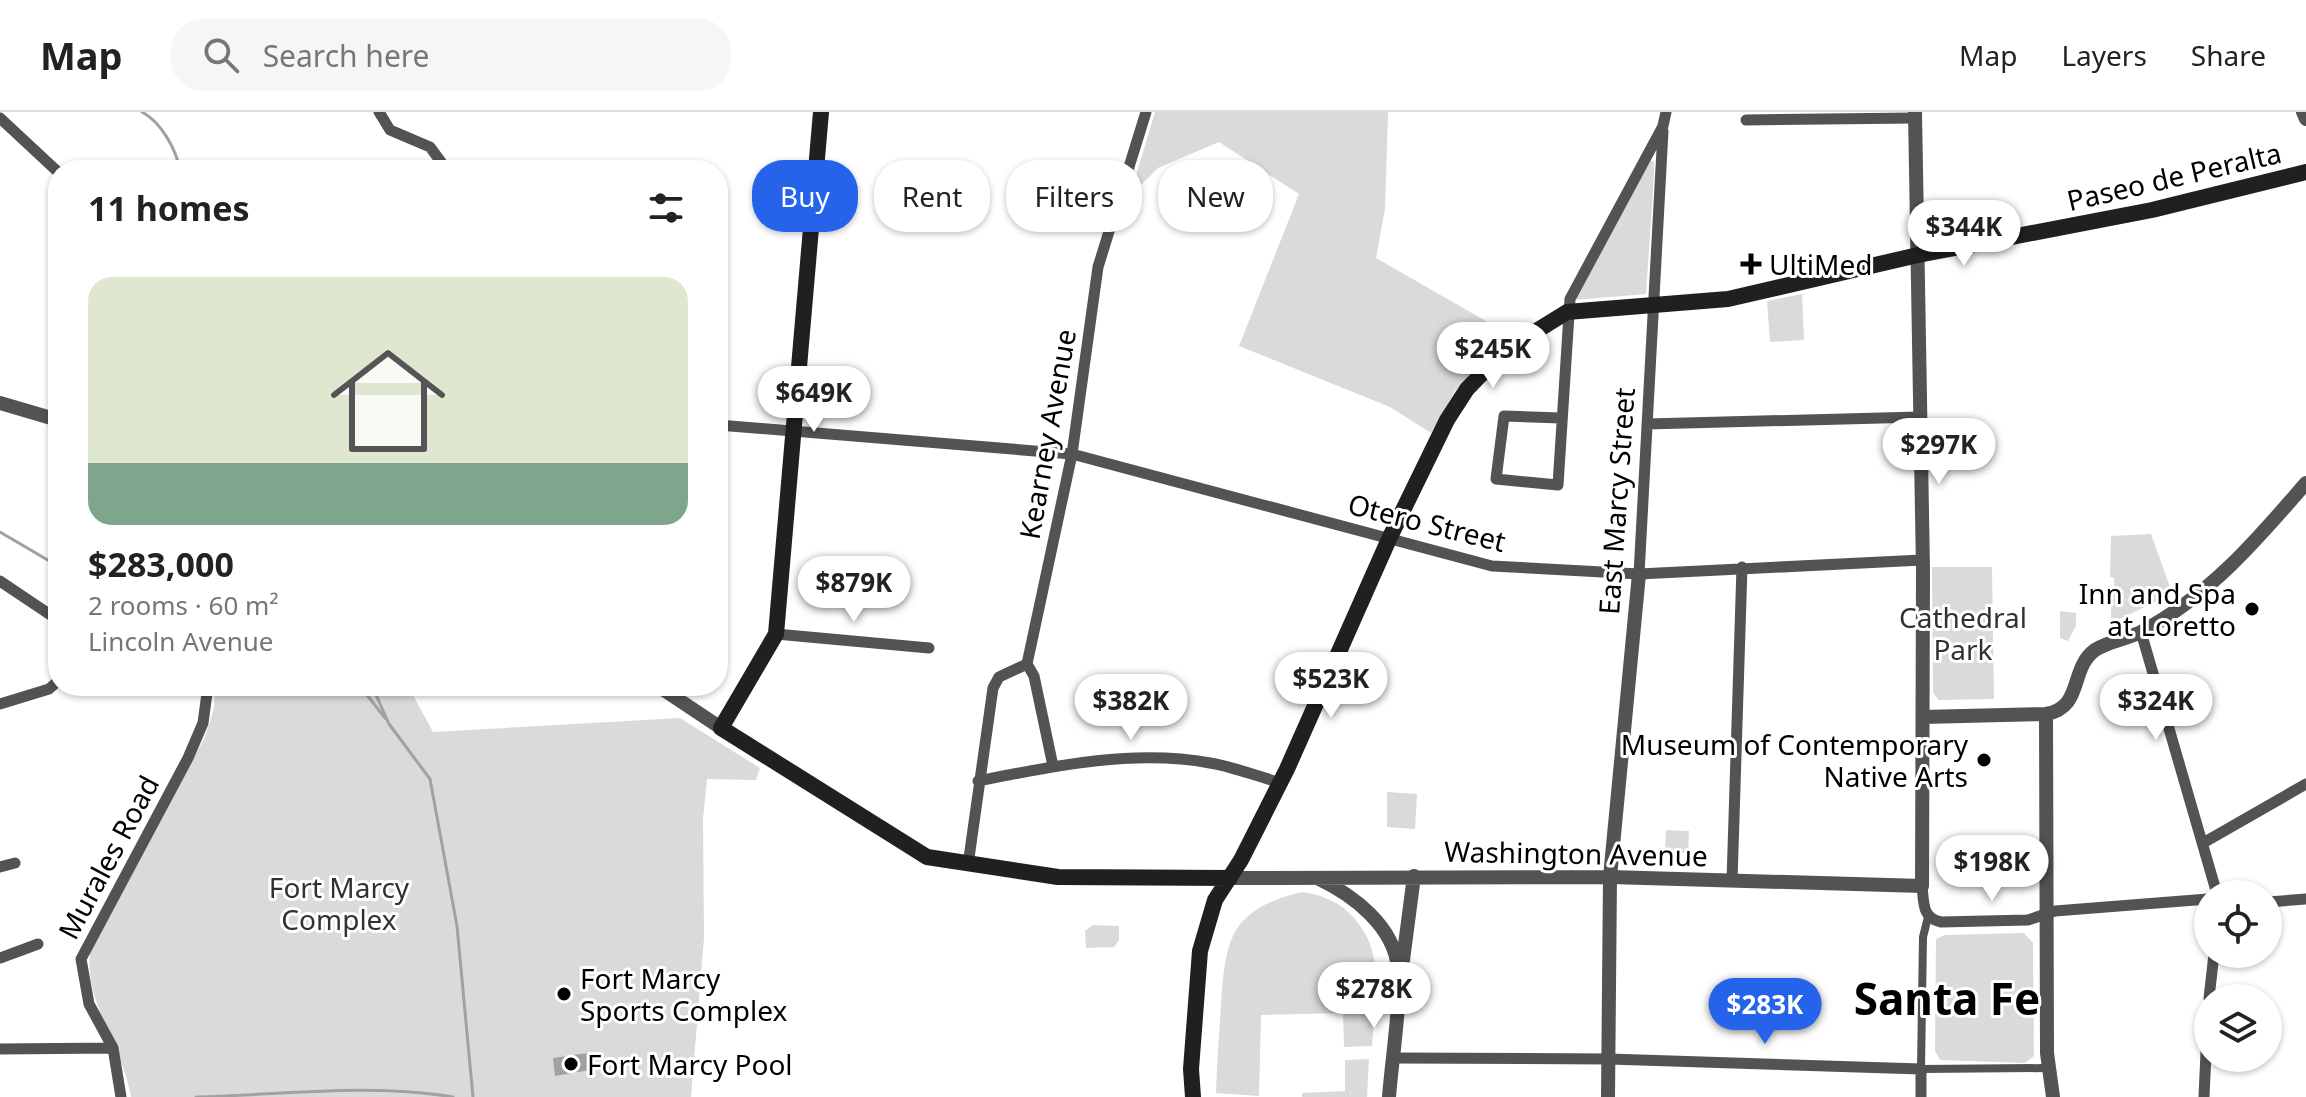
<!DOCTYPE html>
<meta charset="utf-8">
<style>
body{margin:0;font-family:"Noto Sans",sans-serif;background:#f6f6f6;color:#222;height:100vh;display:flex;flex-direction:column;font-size:30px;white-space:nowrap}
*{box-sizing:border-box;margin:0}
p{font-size:26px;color:#767676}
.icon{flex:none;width:44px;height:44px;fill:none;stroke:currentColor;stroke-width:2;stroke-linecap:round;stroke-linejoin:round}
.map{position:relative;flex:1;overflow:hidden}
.panel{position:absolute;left:48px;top:48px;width:680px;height:536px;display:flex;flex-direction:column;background:#fff;border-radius:32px;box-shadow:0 2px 6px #0004}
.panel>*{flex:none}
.banner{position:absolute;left:752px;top:48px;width:760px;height:72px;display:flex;gap:16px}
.buttons{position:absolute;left:2194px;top:768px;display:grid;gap:16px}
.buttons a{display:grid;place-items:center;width:88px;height:88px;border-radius:50%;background:#fff;box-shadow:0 2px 6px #0004;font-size:40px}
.price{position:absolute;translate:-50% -68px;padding:0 18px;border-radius:28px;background:#fff;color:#222;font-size:26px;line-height:52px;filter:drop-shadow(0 2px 4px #0008)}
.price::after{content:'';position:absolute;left:50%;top:48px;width:24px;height:18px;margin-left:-12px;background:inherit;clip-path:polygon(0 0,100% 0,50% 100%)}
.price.active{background:#2563eb;color:#fff}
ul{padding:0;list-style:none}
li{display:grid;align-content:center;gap:16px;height:424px;padding:0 40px}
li+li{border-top:2px solid #e0e0e0}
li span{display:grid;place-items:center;height:248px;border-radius:24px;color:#555}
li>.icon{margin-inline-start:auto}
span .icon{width:144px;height:144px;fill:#fffc;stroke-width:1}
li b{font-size:34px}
h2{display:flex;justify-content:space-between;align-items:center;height:96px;padding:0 40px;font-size:34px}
.pill{padding:0 28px;border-radius:32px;background:#fff;box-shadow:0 2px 6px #0004;font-size:28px;line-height:72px}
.pill.active{background:#2563eb;color:#fff}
header{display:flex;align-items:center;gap:48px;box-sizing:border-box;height:112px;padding:0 40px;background:#fff;border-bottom:2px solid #e0e0e0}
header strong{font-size:38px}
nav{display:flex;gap:44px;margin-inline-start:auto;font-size:28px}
.search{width:560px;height:72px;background:#f6f6f6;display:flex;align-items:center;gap:20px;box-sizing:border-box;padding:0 28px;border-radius:32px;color:#767676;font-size:30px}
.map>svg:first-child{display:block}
.green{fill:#dadada}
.water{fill:#a1a1a1}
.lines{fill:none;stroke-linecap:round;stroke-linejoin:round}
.stream{stroke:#a1a1a1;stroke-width:3}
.pedestrian{stroke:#535353;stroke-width:8}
.minor{stroke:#535353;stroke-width:11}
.tertiary{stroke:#535353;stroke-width:14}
.secondary{stroke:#202020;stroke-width:16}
.poi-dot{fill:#000;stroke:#fff;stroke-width:3}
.labels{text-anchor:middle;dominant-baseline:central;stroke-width:6;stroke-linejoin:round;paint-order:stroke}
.street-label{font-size:28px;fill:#000;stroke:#fff}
.poi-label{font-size:28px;fill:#000;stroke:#fff;text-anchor:start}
.park-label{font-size:28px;fill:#313131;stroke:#fff}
.town-label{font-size:44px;font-weight:bold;fill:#000;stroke:#fff}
</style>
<header>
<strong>Map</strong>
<div class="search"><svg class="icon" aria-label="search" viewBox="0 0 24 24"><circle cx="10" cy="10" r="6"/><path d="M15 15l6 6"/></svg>Search here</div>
<nav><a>Map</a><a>Layers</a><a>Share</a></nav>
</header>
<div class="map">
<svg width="2306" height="985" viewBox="0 0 2306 985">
<rect width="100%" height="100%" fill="#fff"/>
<path class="green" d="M 1155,0 L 1388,0 L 1385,97 L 1376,146 L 1512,224 L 1484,246 L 1455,279 L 1431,321 L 1390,295 L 1239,234 L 1299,82 L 1219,30 L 1158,56 L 1136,78 L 1132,77 Z
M 1650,49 L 1654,49 L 1654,64 L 1646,182 L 1574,188 Z
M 1802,182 L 1804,228 L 1770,230 L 1767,189 Z
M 2151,422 L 2171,478 L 2168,484 L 2111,511 L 2111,478 L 2114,477 L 2114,466 L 2110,465 L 2111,424 Z
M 1932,455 L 1992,455 L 1994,587 L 1939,588 L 1933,581 Z
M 2060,499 L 2076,501 L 2076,514 L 2068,529 L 2060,526 Z
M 215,574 L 408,574 L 433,620 L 680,606 L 760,656 L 756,668 L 707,667 L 703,707 L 704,826 L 691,985 L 131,985 C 123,934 81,887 91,835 L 205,625 L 214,596 Z
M 1387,680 L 1417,682 L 1415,717 L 1387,715 Z
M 1666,718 L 1689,719 L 1688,741 L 1665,741 Z
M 1302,780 C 1318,782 1335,788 1347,799 C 1388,836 1375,884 1372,934 L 1344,935 L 1343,901 L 1261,903 L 1259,984 L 1216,981 C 1217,952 1219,923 1221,894 C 1225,827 1230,797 1302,780 Z
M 1093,813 L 1119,814 L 1119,828 L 1114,835 L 1086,836 L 1085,819 Z
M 2024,821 L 2033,831 L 2034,944 L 2025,951 L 1940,948 L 1935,939 L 1936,827 L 1945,823 Z
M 1369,947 L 1367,985 L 1302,985 L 1302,981 L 1345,979 L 1345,948 Z"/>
<path class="water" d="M 588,941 L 590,958 L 555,964 L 553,946 Z"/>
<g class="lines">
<path class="stream" d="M 142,0 C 161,10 176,37 180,58
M 0,420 L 58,454
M 360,574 L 385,606
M 372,574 L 389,612 L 430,667 L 457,814 L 473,985
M 196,985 C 281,983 369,971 453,985"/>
<path class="pedestrian" d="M 1928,805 L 1923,825 L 1921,957 L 2049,956"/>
<path class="minor" d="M 379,0 L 390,18 L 430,35 L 447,58
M 0,6 L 58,60
M 1746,8 L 1915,6
M 1561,306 L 1504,304 L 1496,367 L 1558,373 L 1570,187 L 1663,14 L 1666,0
M 1647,312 L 1919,305
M 718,313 L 1072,342 L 1492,454 L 1639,462 L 1922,448
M 1639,462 L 1663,19
M 0,469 L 58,508
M 2141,520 L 2217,782
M 776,522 L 929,536
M 0,592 L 49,577 L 58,569
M 1053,654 L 1034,564 L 1027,552 L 1072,342 L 1098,155 L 1146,0
M 978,669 C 1053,654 1134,637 1210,651 C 1234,655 1257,664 1281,671
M 2203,731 L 2306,672
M 968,753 L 993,576 L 999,565 L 1027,552
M 0,755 L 15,751
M 1732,769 L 1742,455
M 1922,774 C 1924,791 1922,806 1941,810 L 2028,808 L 2055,799 L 2208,787
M 2268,790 L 2306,787
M 0,846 L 38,832
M 2209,886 L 2214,842
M 0,937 L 113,936
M 1392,946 L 1609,947 L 1921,957 L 1921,985
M 121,985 L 113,936 L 89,892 L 81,847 L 188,646 L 203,611 L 208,574
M 2204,985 L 2208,896"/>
<path class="tertiary" d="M 2303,0 L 2306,7
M 0,291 L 58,308
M 658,574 L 721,616
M 2046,602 L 2047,941 L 2053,985
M 1923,605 L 2046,602 C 2084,595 2069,557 2095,538 C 2109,529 2127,527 2141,520 C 2209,484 2257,428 2306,371
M 1230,766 L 1610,765 L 1922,774 L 1923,458 L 1915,0
M 1319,767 C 1353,783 1394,814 1398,856 C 1401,893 1392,946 1389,985
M 1398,854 L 1403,848 L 1414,764
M 1608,985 L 1610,765 L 1639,462"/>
<path class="secondary" d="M 821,0 L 776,522 L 721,616 L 927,745 L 1058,765 L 1230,766
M 1193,985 L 1191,957 L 1200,839 L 1215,788 L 1241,748 L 1287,657 L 1389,427 L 1447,308 L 1467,277 L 1504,239 L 1567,200 L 1728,187 L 1918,143 L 2152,98 L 2306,60"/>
</g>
<g class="poi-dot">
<path d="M1747 140h8v8h8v8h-8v8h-8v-8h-8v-8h8z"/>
<circle cx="2252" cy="497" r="8"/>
<circle cx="1984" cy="648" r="8"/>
<circle cx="564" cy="882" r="8"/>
<circle cx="571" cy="952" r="8"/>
</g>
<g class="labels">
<g class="street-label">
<text transform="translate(2174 64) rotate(-13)">Paseo de Peralta</text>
<text transform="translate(1047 322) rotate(-80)">Kearney Avenue</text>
<text transform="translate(1616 389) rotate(-86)">East Marcy Street</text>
<text transform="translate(1427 410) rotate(14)">Otero Street</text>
<text transform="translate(1576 741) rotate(1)">Washington Avenue</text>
<text transform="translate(108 745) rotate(-62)">Murales Road</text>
</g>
<g class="poi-label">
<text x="1769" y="152">UltiMed</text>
<text x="2236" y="481" text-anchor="end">Inn and Spa<tspan x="2236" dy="32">at Loretto</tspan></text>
<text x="1968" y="632" text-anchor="end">Museum of Contemporary<tspan x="1968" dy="32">Native Arts</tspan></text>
<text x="580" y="866">Fort Marcy<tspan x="580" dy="32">Sports Complex</tspan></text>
<text x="587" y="952">Fort Marcy Pool</text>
</g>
<g class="park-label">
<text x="1963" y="505">Cathedral<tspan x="1963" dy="32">Park</tspan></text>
<text x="339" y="775">Fort Marcy<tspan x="339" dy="32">Complex</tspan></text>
</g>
<g class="town-label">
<text x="1947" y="886">Santa Fe</text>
</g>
</g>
</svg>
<div class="buttons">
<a><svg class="icon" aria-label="locate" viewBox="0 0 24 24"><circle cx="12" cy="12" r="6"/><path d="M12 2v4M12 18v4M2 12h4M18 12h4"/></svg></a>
<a><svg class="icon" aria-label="layers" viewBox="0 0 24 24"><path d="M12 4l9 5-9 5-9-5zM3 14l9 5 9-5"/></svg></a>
</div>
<b class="price" style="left:1964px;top:156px">$344K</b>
<b class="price" style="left:1493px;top:278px">$245K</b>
<b class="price" style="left:814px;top:322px">$649K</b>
<b class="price" style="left:1939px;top:374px">$297K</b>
<b class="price" style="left:854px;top:512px">$879K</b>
<b class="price" style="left:1331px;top:608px">$523K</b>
<b class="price" style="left:1131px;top:630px">$382K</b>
<b class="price" style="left:2156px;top:630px">$324K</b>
<b class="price" style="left:1992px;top:791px">$198K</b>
<b class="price" style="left:1374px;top:918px">$278K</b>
<b class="price active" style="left:1765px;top:934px">$283K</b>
<div class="banner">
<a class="pill active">Buy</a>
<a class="pill">Rent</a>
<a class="pill">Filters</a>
<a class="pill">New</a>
</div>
<section class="panel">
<h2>11 homes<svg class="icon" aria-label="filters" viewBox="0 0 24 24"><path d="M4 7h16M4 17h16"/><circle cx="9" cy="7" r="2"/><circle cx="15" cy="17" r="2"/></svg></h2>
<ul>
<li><span style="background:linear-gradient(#dfe7d0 75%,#7fa58c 0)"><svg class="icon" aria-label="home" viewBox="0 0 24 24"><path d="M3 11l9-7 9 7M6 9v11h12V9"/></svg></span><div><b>$283,000</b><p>2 rooms · 60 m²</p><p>Lincoln Avenue</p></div></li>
</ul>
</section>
</div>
